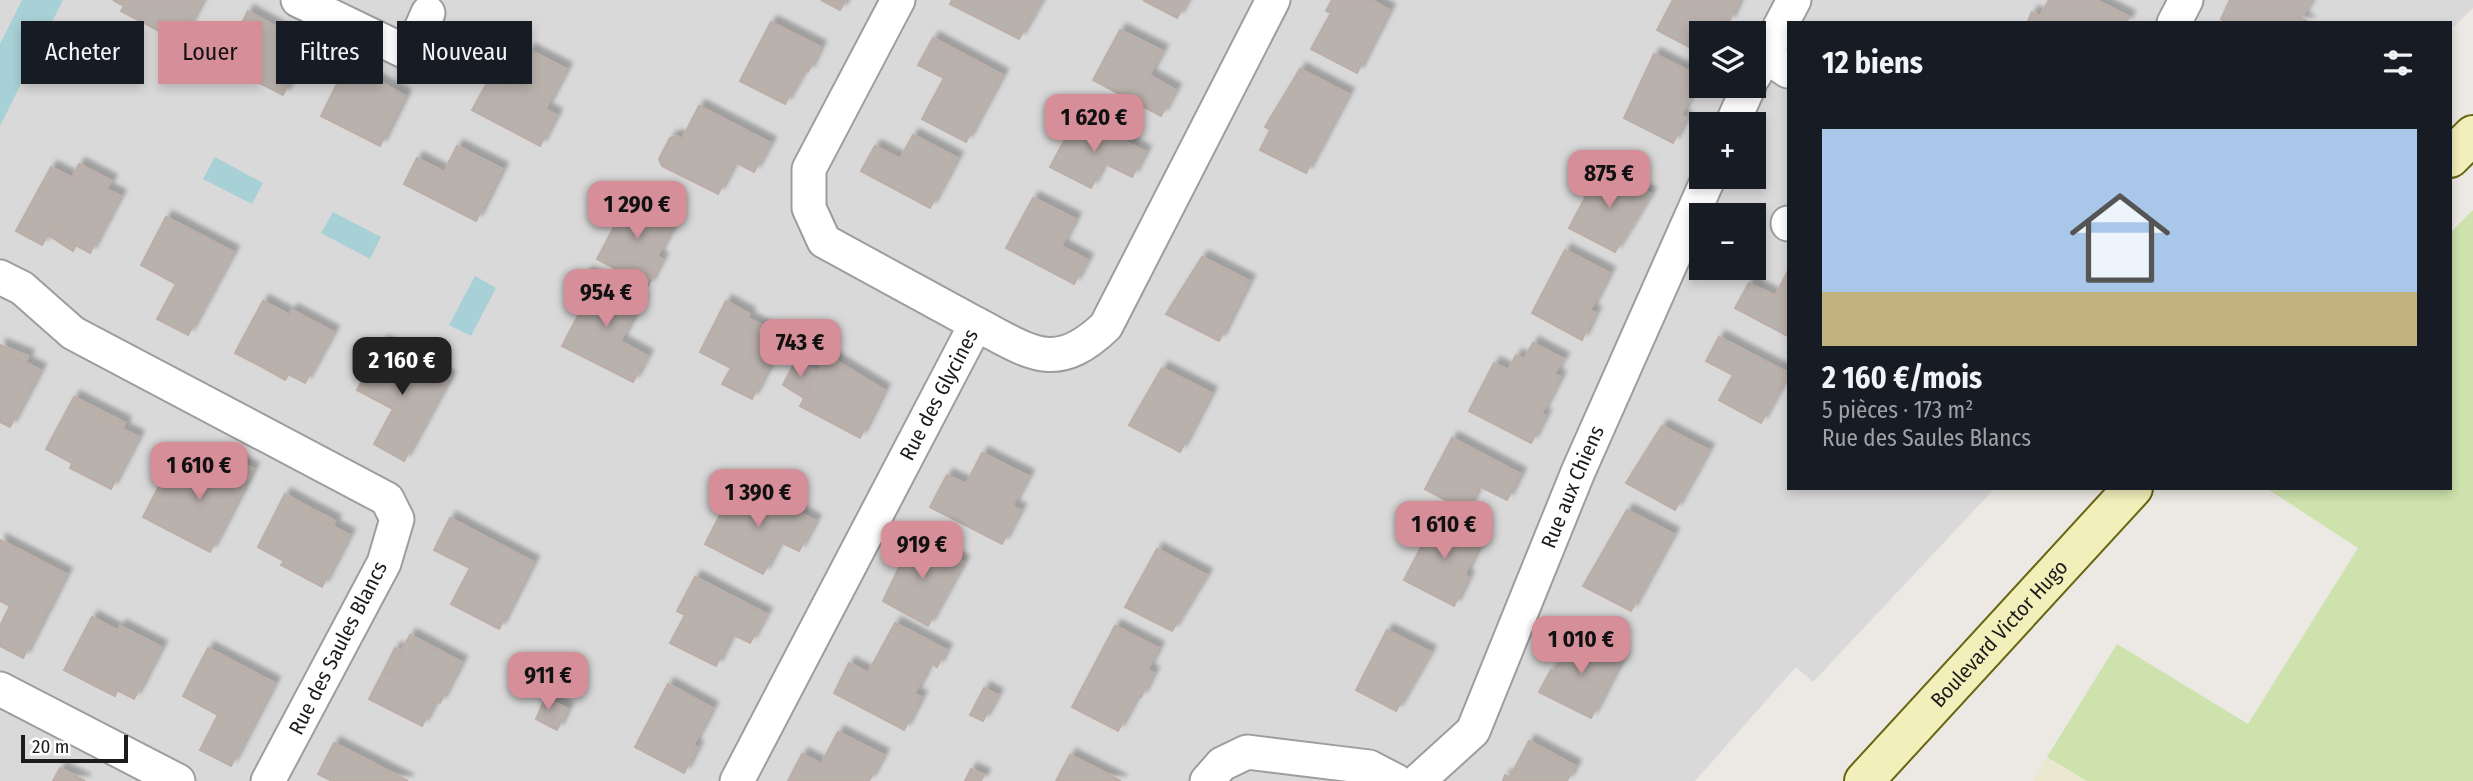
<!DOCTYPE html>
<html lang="fr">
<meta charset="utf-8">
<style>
body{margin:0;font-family:"Fira Sans Condensed",sans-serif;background:#242831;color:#f1f3f6;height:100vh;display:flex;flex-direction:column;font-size:26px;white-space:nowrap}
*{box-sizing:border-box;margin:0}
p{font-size:23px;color:#9ea1a6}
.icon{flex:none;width:38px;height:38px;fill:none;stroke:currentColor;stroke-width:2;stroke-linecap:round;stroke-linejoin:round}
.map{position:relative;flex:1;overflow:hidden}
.panel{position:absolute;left:1787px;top:21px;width:665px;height:469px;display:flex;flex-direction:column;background:#171b24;border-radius:0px;box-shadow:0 4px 10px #0003}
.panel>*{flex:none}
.guide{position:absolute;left:21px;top:21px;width:665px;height:63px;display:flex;gap:14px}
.tools{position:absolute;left:1689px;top:21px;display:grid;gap:14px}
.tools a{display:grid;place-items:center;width:77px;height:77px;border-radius:0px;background:#171b24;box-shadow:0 4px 10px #0003;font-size:35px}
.scale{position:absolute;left:21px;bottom:18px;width:107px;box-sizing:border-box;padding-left:7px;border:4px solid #1c1c1c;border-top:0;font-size:19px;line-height:24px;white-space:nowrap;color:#1c1c1c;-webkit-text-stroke:5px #fff;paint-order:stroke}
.price{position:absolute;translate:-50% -60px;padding:0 16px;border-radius:14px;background:#d68f98;color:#111;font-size:23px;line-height:46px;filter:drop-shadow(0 2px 4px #0008)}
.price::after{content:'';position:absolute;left:50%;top:42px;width:21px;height:16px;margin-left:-10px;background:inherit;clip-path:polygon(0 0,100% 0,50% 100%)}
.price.current{background:#222;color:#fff}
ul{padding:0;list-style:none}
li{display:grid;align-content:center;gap:14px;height:371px;padding:0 35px}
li+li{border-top:2px solid #363941}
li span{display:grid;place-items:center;height:217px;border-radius:0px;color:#555}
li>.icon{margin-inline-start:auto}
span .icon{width:126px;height:126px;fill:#fffc;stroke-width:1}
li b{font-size:30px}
h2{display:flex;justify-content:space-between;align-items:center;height:84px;padding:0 35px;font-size:30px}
.chip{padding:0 24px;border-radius:0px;background:#171b24;box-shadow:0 4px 10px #0003;font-size:24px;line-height:63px}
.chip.current{background:#d68f98;color:#111}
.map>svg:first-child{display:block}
.residential{fill:#dad9d9;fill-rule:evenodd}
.farmland{fill:#eae9d0}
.grass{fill:#cde2ad}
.water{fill:#a7d1d6}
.building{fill:#b9b1ac;stroke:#bcaea7;stroke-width:2;filter:url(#shadow)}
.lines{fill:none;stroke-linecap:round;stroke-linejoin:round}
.street-casing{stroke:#9d9d9d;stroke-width:37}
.secondary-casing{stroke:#676610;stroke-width:42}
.street{stroke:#fff;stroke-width:33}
.secondary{stroke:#f2efbb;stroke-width:38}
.labels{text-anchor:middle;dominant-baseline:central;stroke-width:6;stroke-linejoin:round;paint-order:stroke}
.street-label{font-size:21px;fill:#1c1c1c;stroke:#fff}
</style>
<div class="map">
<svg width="2473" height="781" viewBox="0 0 2473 781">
<defs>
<filter id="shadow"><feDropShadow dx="6" dy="-6" stdDeviation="2" flood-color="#0004"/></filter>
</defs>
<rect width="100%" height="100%" fill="#ece8e3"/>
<path class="residential" d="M 0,0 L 2473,0 L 2473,8 L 2450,30 L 2450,23 L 1788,23 L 1788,488 L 1995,488 L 1813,682 L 1796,667 L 1695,781 L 0,781 ZM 1701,33 L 1754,33 L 1754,86 L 1701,86 ZM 1701,124 L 1754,124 L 1754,177 L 1701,177 ZM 1701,215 L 1754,215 L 1754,268 L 1701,268 Z"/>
<path class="farmland" d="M 2047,757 L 2087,781 L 2033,781 Z"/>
<path class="grass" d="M 2473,210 L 2473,781 L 2087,781 L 2047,757 L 2117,644 L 2248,724 L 2358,548 L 2266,488 L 2450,488 L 2450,233 Z"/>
<path class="water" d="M 22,0 L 63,0 L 0,126 L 0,44 Z
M 215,157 L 263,183 L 252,204 L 203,179 Z
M 333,212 L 381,237 L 370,259 L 321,233 Z
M 475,276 L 496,288 L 471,336 L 449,325 Z"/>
<path class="building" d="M 113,0 L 202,0 L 180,42 L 121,11 L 124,6 Z
M 821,0 L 846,0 L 840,10 Z
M 952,0 L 1041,0 L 1019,39 L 950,4 Z
M 1143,0 L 1187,0 L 1177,18 Z
M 1332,0 L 1371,0 L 1389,10 L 1357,73 L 1311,49 L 1331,13 L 1326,11 Z
M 1673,0 L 1739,0 L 1729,22 L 1723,19 L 1716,33 L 1701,33 L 1701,53 L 1657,30 Z
M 2049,0 L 2096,0 L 2129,17 L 2126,23 L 2027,23 L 2032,12 L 2040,16 Z
M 2230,0 L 2311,0 L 2301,18 L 2309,22 L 2229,23 L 2221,19 Z
M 248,11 L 308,45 L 283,95 L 222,64 Z
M 771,22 L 820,47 L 808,72 L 804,70 L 785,104 L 740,81 Z
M 1120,30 L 1162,51 L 1149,75 L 1175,90 L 1161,116 L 1093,80 Z
M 933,38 L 1002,75 L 966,142 L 922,119 L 944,78 L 918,65 Z
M 529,50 L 566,69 L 545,109 L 556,115 L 540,146 L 472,110 L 491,76 L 510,86 Z
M 1654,54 L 1700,77 L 1681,115 L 1686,118 L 1673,143 L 1624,118 Z
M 347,64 L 405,96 L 380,146 L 321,116 Z
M 1300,69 L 1348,94 L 1306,173 L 1260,150 L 1270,130 L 1265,127 Z
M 699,106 L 770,143 L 754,172 L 735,162 L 718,194 L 662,166 L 659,159 L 670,138 L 676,136 L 682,139 Z
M 1077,117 L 1145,152 L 1132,177 L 1104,163 L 1091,188 L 1050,167 Z
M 913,135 L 957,158 L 930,208 L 861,171 L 875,146 L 900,159 Z
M 457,146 L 502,169 L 476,221 L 404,184 L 417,158 L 444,172 Z
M 79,164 L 111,181 L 106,189 L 120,196 L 90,253 L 59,236 L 62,231 L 53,226 L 42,245 L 16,231 L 51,167 L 72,178 Z
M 1601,168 L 1650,194 L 1615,252 L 1569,228 Z
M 630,197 L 676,220 L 657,256 L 662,259 L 648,286 L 597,259 Z
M 1033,198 L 1075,219 L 1061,246 L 1087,260 L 1074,284 L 1006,248 Z
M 166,217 L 233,252 L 188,335 L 157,319 L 176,284 L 141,265 Z
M 53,226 L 62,231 L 59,236 L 76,245 L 73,251 L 48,235 Z
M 1565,250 L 1609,273 L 1590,310 L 1595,313 L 1582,340 L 1532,313 Z
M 1202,257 L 1249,281 L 1219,341 L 1166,314 Z
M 1788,271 L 1788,336 L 1735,308 L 1749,283 L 1775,296 Z
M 587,273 L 641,301 L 620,341 L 647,356 L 633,382 L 562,346 L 590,293 L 579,287 Z
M 263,301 L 289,315 L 292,310 L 333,332 L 305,383 L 265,362 L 262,367 L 235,353 Z
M 726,301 L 749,314 L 747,318 L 784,337 L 752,399 L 722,384 L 731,368 L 700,352 Z
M 1719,337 L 1788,373 L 1761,423 L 1719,400 L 1733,375 L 1706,361 Z
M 382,342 L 449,378 L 404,461 L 374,444 L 393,409 L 357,390 Z
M 1533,343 L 1563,359 L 1554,374 L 1560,377 L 1541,414 L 1545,416 L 1531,443 L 1469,411 L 1494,363 L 1508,370 L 1516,355 L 1524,359 Z
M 0,345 L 28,356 L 25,363 L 8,354 L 6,359 L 0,356 Z
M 8,354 L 40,370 L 10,427 L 0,422 L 0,356 L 6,359 Z
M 827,355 L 884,390 L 860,438 L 800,406 Z
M 796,360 L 818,372 L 804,398 L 783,385 Z
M 265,362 L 288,375 L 285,380 L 262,367 Z
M 1162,368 L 1211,393 L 1180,452 L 1129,425 Z
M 74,397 L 101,411 L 98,416 L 138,437 L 111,489 L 70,468 L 72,463 L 46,449 Z
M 101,411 L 125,423 L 122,429 L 98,416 Z
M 1662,426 L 1708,450 L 1675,510 L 1626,483 Z
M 1452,438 L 1520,474 L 1507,500 L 1479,486 L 1466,511 L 1425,489 Z
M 222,453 L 253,469 L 210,552 L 143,517 L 168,469 L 204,488 Z
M 982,453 L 1028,476 L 1012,506 L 1020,510 L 1002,544 L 930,507 L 947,475 L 966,484 Z
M 745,484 L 815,521 L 799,551 L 780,542 L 763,574 L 705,544 L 720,515 L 726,519 Z
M 285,494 L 312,509 L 309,514 L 349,535 L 322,587 L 281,565 L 284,561 L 258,547 Z
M 312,509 L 335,521 L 333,526 L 309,514 Z
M 1627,510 L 1673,534 L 1631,611 L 1583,586 Z
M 1437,516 L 1482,539 L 1464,575 L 1468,577 L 1454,606 L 1404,580 Z
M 450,518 L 533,562 L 499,629 L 451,604 L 470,568 L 434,550 Z
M 914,536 L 963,562 L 928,626 L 883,601 Z
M 0,540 L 66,574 L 23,658 L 0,646 L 0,626 L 10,606 L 0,601 Z
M 1157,549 L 1206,575 L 1172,631 L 1125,607 Z
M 695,577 L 766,614 L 750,643 L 732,634 L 716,666 L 670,643 L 685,615 L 677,611 Z
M 92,617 L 118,631 L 120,626 L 161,647 L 134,699 L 94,678 L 91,684 L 64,670 Z
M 895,623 L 946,650 L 937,667 L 930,663 L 914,694 L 921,697 L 904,730 L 834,693 L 849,663 L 868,673 Z
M 1115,626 L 1158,648 L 1147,670 L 1153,673 L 1141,697 L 1137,696 L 1118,731 L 1072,707 Z
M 1387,630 L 1430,652 L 1396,711 L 1356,690 Z
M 1574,634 L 1622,658 L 1591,718 L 1539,692 L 1551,670 L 1554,672 Z
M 410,635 L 461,662 L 440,703 L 435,701 L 422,726 L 369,699 L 383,672 L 389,674 Z
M 208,648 L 274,683 L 231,766 L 200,750 L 218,715 L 183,696 Z
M 395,648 L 401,651 L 389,674 L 383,672 Z
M 94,678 L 117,691 L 115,696 L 91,684 Z
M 668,684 L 712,708 L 693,745 L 697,747 L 684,773 L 635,747 Z
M 984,688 L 997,695 L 983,721 L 970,715 Z
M 545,698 L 560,705 L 549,726 L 536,719 Z
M 560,705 L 567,709 L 557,730 L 549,726 Z
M 838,732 L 883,755 L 869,781 L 788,781 L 802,754 L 821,764 Z
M 1529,741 L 1575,766 L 1567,781 L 1503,781 L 1505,775 L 1510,777 Z
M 334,743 L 408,781 L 332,781 L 318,774 Z
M 1070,755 L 1121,781 L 1056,781 Z
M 60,768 L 85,781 L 53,781 Z
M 971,769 L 984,775 L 981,781 L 965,781 Z"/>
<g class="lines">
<defs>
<g id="street">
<path d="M 298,0 L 410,54 L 428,13"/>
<path d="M 2174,23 L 2186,0"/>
<path d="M 1763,54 L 1788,71"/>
<path d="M 1754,76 L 1794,0"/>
<path d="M 1732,124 L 1749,86"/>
<path d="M 1788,224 L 1788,223"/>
<path d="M 0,277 L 22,288 L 73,333 L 387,499 L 397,519 L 384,563 L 268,781"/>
<path d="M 976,324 C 1030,352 1055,375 1106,326 L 1273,0"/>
<path d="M 0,689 L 178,781"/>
<path id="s1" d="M 737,781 L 976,324 L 824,241 L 809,208 L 809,169 L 898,0"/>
<path d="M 1207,781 L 1222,764 L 1247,752 L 1369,767 L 1396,781"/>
<path id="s2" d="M 1418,781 L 1473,731 L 1578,472 L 1709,177"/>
</g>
<g id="secondary">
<path d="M 2450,158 L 2473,135"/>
<path id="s3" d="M 1864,781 L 2133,488"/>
</g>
</defs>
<use href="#street" class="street-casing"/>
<use href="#secondary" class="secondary-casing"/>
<use href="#street" class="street"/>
<use href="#secondary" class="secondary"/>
</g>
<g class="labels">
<g class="street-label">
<text stroke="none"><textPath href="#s1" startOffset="436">Rue des Glycines</textPath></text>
<text stroke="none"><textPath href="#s2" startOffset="338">Rue aux Chiens</textPath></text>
<text stroke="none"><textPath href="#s3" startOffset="200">Boulevard Victor Hugo</textPath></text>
<text transform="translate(338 648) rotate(-63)">Rue des Saules Blancs</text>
</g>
</g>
</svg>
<div class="tools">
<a><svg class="icon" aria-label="layers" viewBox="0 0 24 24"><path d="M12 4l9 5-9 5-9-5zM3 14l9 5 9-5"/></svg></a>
<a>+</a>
<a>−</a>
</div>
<div class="scale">20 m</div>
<b class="price" style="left:1094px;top:154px">1 620 €</b>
<b class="price" style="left:1609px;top:210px">875 €</b>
<b class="price" style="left:637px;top:241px">1 290 €</b>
<b class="price" style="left:606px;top:329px">954 €</b>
<b class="price" style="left:800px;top:379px">743 €</b>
<b class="price current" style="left:402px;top:397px">2 160 €</b>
<b class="price" style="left:199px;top:502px">1 610 €</b>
<b class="price" style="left:758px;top:529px">1 390 €</b>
<b class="price" style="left:1444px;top:561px">1 610 €</b>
<b class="price" style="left:922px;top:581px">919 €</b>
<b class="price" style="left:1581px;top:676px">1 010 €</b>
<b class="price" style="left:548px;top:712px">911 €</b>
<div class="guide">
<a class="chip">Acheter</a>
<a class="chip current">Louer</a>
<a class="chip">Filtres</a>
<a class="chip">Nouveau</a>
</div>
<section class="panel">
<h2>12 biens<svg class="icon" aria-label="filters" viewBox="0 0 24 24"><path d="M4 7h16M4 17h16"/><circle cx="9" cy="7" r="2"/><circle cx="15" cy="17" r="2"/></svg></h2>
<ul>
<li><span style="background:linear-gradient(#a9c7e8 75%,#c2b280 0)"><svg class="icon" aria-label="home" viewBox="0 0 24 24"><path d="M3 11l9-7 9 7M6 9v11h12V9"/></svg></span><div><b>2 160 €/mois</b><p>5 pièces · 173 m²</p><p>Rue des Saules Blancs</p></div></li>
</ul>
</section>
</div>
